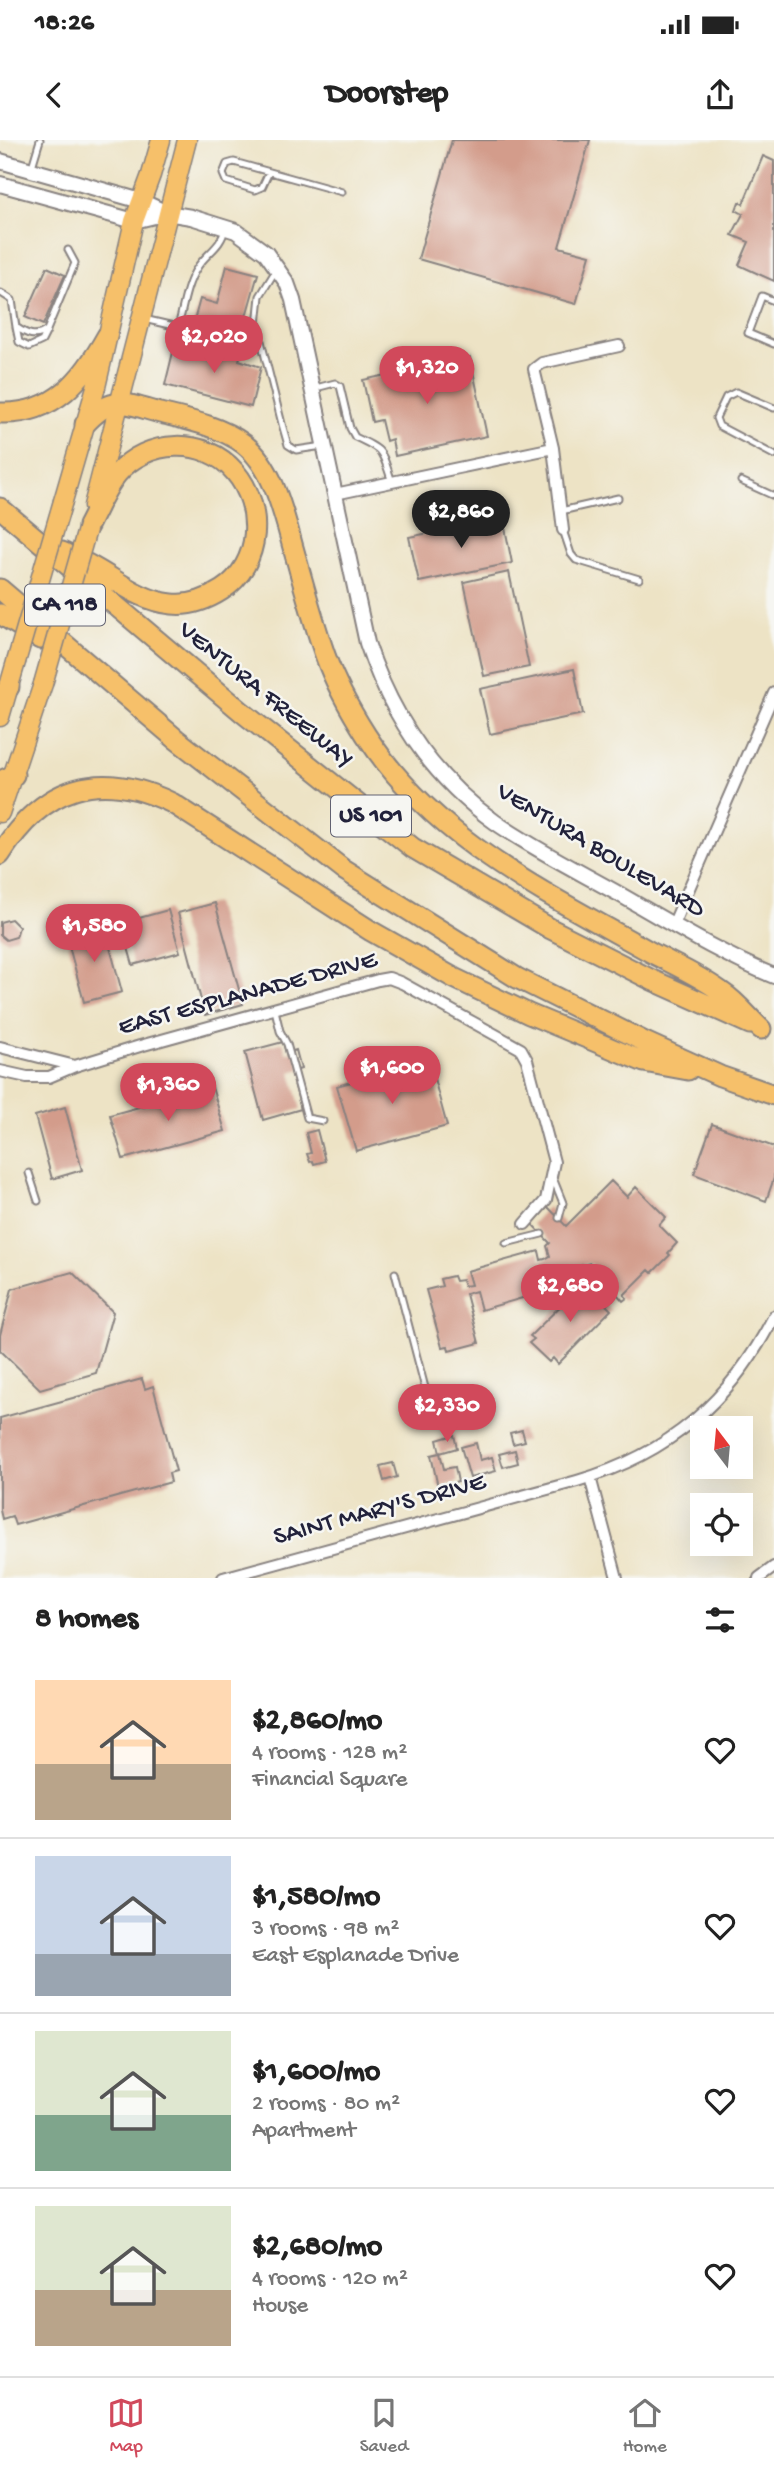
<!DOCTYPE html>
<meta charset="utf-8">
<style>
body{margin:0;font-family:"Gochi Hand",sans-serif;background:#f2f2f2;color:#222;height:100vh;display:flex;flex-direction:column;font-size:26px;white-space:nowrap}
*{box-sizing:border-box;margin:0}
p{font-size:23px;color:#767676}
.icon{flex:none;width:38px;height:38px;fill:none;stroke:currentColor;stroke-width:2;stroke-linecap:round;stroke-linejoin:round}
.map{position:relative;height:1438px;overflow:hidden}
.panel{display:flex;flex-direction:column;background:#fff;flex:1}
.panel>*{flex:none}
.needle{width:46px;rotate:344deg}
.tools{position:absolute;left:690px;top:1276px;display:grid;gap:14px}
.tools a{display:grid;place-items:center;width:63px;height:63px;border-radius:0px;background:#fff;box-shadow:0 7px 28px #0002;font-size:35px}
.price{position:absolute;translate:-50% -60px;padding:0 16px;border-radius:24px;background:#d1495b;color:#fff;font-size:23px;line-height:46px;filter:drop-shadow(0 2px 4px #0008)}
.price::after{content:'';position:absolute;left:50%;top:42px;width:21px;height:16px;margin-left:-10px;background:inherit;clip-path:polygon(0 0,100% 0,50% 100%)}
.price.selected{background:#222;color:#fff}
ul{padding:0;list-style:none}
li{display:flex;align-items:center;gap:21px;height:175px;padding:0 35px}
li+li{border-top:2px solid #e0e0e0}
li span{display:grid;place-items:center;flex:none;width:196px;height:140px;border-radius:0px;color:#555}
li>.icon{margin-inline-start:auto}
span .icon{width:84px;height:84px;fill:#fffc;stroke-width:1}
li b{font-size:30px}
h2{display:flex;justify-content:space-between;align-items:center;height:84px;padding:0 35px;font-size:30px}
.status{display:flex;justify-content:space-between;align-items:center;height:49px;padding:0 35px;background:#fff;direction:ltr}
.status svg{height:19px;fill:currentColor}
header{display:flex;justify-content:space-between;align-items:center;height:91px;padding:0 35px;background:#fff;font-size:32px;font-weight:700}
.menu{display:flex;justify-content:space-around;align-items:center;height:98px;border-top:2px solid #e0e0e0;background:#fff;font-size:19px;color:#767676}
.menu a{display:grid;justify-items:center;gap:4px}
.menu .selected{color:#d1495b}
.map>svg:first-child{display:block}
.building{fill:#d39c8b}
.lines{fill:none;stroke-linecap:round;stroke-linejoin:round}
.service-casing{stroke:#888280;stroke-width:9}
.minor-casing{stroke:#888280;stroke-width:14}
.tertiary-casing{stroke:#888280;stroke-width:18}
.primary-casing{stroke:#888280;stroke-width:21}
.motorway-casing{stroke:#888280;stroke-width:23}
.service{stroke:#fff;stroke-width:5}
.minor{stroke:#fff;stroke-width:10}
.tertiary{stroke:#fff;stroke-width:14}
.primary{stroke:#f6c06b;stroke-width:18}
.motorway{stroke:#f6c06b;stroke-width:19}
.primary-bridge-casing{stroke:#888280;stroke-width:21;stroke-linecap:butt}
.primary-bridge{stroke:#f6c06b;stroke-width:18}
.labels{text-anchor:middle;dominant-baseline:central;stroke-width:5;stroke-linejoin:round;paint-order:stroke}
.shield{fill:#f6f6f2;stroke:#626272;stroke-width:2}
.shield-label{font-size:24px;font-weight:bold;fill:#22223b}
.street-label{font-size:26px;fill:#22223b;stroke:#f6f6f2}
</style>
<div class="status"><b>18:26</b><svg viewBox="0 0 49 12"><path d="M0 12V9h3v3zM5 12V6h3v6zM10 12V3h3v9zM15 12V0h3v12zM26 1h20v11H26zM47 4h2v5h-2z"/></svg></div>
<header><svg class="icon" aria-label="back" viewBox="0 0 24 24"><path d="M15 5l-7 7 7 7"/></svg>Doorstep<svg class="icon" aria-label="share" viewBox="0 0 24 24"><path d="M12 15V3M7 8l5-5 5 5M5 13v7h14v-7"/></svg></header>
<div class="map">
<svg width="774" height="1438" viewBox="0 0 774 1438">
<rect width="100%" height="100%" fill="#f6f6f2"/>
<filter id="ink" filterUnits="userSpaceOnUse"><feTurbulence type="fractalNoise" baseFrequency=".0143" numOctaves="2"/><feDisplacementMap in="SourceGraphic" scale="14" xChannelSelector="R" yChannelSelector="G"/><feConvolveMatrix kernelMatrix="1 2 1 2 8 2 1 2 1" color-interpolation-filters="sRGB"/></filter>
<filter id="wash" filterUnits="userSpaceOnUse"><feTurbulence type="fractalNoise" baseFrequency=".00686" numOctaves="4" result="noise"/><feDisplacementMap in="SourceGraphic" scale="28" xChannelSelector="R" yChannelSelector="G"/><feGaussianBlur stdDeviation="1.57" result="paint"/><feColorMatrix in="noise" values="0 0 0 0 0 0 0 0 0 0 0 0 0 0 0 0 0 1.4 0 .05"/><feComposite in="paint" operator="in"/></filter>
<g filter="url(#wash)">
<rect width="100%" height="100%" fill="#ede3c5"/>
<g id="blocks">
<path class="building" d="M 452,0 L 590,0 L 559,107 L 590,115 L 576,164 L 418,119 Z
M 763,16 L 774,21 L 774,141 L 739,125 L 749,102 L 732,95 L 743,74 L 736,70 L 739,62 L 743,64 Z
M 227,126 L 258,134 L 243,187 L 236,185 L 234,191 L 222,188 L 219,195 L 192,188 L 200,159 L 217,164 Z
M 47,127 L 65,135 L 43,185 L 25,177 Z
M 175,204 L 228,218 L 230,208 L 242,211 L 239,220 L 261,227 L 251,267 L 165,245 Z
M 470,217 L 487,296 L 395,316 L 392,299 L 386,301 L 381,280 L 372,282 L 363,240 Z
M 503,378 L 512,423 L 419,442 L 409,397 Z
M 509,432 L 529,527 L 484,536 L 464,442 Z
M 574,529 L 583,574 L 490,594 L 480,549 Z
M 215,763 L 243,864 L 205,875 L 178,773 Z
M 168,770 L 180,812 L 133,825 L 121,783 Z
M 11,779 L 19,787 L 16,797 L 6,800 L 0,795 L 0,782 Z
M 104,785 L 122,852 L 84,862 L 66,795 Z
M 283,902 L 286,913 L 296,910 L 301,929 L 291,932 L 301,969 L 263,980 L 245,912 Z
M 429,920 L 447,986 L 356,1011 L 337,946 Z
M 212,947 L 225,991 L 123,1019 L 110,975 Z
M 65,967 L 82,1030 L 52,1039 L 35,976 Z
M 712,984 L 774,1007 L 774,1038 L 766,1061 L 694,1034 Z
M 317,990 L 325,1021 L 314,1024 L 313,1021 L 310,1022 L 307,1014 L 311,1013 L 306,993 Z
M 611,1041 L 627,1057 L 636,1047 L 666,1077 L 659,1085 L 677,1103 L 668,1113 L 670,1115 L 652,1133 L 649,1130 L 624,1155 L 627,1158 L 623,1161 L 590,1123 L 556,1133 L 556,1135 L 547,1138 L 550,1150 L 481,1170 L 476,1151 L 466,1154 L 479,1203 L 449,1211 L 448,1206 L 442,1207 L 426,1150 L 442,1146 L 440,1139 L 453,1136 L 455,1141 L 462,1140 L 464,1146 L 471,1145 L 467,1131 L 539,1111 L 541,1120 L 545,1119 L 550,1116 L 547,1106 L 550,1103 L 532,1084 L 548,1067 L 566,1086 Z
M 72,1132 L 113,1172 L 96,1233 L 40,1249 L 0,1210 L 0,1195 L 12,1149 Z
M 583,1144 L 596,1156 L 600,1151 L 610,1161 L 606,1165 L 611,1170 L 558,1224 L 553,1218 L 549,1222 L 529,1203 L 534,1199 L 530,1196 Z
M 142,1239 L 145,1249 L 153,1246 L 176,1331 L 169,1333 L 171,1342 L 15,1385 L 12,1376 L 2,1379 L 0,1370 L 0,1278 Z
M 522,1290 L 525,1301 L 513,1304 L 510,1293 Z
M 454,1295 L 457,1308 L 440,1313 L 437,1300 Z
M 476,1303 L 480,1320 L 492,1317 L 496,1331 L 470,1338 L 461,1307 Z
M 515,1310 L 518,1323 L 503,1327 L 499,1314 Z
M 440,1313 L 444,1329 L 455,1327 L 458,1342 L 438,1347 L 431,1315 Z
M 393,1323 L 397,1337 L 384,1341 L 380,1326 Z"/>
</g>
</g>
<g filter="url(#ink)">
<use href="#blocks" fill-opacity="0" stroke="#888280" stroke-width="2"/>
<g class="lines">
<defs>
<path id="service" d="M 31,30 L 40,0
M 269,32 L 262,47 L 255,50 L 226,41 L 223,34 L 227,24 L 234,22 L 342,52
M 276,130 L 260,156 L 257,185 L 282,284 L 288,305 L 296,310 L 323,306
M 1,153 L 12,160 L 16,187 C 26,194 36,199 47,190 L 75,123 L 68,110
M 774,161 L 762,156 L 748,193 L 774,204
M 144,179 L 178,187 C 183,169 186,144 197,128 C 206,113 222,107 225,88
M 16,187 L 19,202 L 29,207 L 42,201 L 47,191
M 312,249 L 335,243 L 340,246 L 350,288 L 355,297 C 386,311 381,311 392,342
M 774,268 L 736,252 L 726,257 L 716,278 L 719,286 L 774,315
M 741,341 L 774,356
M 561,371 L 618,358
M 563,390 L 571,414 L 576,420 L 639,439
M 275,870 L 280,891 L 287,904 L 307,978 L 323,981
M 29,1033 L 38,1061
M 553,1038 L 563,1063 L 559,1078
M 506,1103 L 542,1094
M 395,1133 L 430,1267"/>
<path id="minor" d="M 335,354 L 553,308
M 563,390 L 553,308 L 534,229 L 542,223 L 619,206
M 673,785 L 774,553
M 0,907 L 75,926
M 0,931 L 27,937 L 49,937 L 75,926 L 140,906 L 378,840 L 389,838 L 402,843 L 521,909 L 527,920 L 554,1022 L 546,1060 L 525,1084
M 590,1337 L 617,1438
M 223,1438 L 577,1341 C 669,1314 731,1261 774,1176
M 759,1438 L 774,1427"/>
<path id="tertiary" d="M 0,21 L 141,61 L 167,73 L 191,77 L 236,91 L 266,113 L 287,143 L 293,160 L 367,503 C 391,575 433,638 495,682 C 534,709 578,731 619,754 C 670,783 720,814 774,836
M 0,44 L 134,81 L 167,73"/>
<path id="primary" d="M 63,361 L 96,247 L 134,81 L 151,35 L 161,0
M 93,366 L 187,0
M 0,577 L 16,522
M 0,673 L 43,544"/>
<path id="motorway" d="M 0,273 C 55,275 83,239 107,196
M 85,284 C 113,254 123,263 160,273 C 188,280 220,286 244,304 C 276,329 285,381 296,418 C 305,451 314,483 325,515 C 335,543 350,570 366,595 C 434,701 548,754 654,814 C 677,826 702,837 723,853 C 737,862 749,878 761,889
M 0,368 L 242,572 L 413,708 L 551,789 L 652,840 L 750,884
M 62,412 C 72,417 82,421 91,426 C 119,441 140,461 172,464 C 190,466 208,459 222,450 C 262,424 264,366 235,332 C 205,296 146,299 117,334 C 105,349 97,369 88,386
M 0,449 L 176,599 L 344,730 L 517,838 L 647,903 L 720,936 L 774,955
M 0,474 L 40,499
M 0,559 L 9,547
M 0,641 L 14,635
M 0,715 C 43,646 99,628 172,663 L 371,791 L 454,838 L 529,874 L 644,922 L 688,930"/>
</defs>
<use href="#service" class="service-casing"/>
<use href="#minor" class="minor-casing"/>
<use href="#tertiary" class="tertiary-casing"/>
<use href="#primary" class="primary-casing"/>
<use href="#motorway" class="motorway-casing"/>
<use href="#service" class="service"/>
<use href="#minor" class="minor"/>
<use href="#tertiary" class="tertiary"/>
<use href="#primary" class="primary"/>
<use href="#motorway" class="motorway"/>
<defs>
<path id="primary-bridge" d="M 16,522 L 63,361
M 43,544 L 88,386"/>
</defs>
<use href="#primary-bridge" class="primary-bridge-casing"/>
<use href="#primary-bridge" class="primary-bridge"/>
</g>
</g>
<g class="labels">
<g class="shield">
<rect x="25" y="444.5" width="80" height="41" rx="5"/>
<rect x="331" y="655.5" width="80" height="41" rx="5"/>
</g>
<g class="shield-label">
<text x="65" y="465">CA 118</text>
<text x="371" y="676">US 101</text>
</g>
<g class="street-label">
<text transform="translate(265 556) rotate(39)">VENTURA FREEWAY</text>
<text transform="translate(600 712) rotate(31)">VENTURA BOULEVARD</text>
<text transform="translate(248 855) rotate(-15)">EAST ESPLANADE DRIVE</text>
<text transform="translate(380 1371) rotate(-15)">SAINT MARY'S DRIVE</text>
</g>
</g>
</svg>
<div class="tools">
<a><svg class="needle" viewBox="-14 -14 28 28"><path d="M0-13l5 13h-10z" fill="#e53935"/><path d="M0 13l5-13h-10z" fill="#767676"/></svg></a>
<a><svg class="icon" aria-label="locate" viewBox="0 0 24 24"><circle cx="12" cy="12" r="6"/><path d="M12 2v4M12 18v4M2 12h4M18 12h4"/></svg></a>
</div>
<b class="price" style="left:214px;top:235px">$2,020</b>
<b class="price" style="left:427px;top:266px">$1,320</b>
<b class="price selected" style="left:461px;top:410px">$2,860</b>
<b class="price" style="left:94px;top:824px">$1,580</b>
<b class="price" style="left:392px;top:966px">$1,600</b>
<b class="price" style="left:168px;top:983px">$1,360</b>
<b class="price" style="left:570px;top:1184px">$2,680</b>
<b class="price" style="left:447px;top:1304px">$2,330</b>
</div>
<section class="panel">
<h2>8 homes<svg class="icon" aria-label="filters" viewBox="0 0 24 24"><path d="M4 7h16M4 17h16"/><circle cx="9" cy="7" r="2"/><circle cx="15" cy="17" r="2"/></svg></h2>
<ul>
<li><span style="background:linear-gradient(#ffd9b3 60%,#b9a48a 0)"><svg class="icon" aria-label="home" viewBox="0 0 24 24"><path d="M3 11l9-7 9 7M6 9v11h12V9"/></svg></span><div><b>$2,860/mo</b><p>4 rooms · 128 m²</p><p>Financial Square</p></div><svg class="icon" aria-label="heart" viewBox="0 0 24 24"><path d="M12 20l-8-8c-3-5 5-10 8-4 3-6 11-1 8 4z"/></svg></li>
<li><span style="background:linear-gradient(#c9d6e8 70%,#9aa5b1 0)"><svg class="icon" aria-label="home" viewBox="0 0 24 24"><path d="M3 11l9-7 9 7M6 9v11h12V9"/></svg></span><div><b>$1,580/mo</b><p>3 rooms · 98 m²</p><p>East Esplanade Drive</p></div><svg class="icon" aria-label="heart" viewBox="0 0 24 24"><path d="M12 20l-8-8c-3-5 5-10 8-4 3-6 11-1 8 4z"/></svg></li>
<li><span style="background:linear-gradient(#dfe7d0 60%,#7fa58c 0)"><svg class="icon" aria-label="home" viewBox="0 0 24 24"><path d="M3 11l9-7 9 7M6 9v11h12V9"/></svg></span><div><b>$1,600/mo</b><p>2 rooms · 80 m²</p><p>Apartment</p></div><svg class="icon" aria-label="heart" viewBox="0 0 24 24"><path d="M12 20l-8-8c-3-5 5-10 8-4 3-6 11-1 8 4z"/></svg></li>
<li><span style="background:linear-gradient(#dfe7d0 60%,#b9a48a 0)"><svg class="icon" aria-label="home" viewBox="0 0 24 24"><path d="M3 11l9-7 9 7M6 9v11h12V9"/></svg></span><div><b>$2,680/mo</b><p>4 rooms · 120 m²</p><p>House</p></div><svg class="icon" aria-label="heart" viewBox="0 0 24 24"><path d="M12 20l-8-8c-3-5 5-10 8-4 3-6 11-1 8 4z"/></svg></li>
</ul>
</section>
<nav class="menu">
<a class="selected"><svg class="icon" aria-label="map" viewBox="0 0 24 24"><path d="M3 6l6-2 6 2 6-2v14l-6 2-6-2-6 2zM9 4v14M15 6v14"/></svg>Map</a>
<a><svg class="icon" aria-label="saved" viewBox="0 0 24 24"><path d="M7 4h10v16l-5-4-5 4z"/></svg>Saved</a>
<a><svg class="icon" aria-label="home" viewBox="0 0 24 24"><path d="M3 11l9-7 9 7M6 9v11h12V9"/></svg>Home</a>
</nav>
